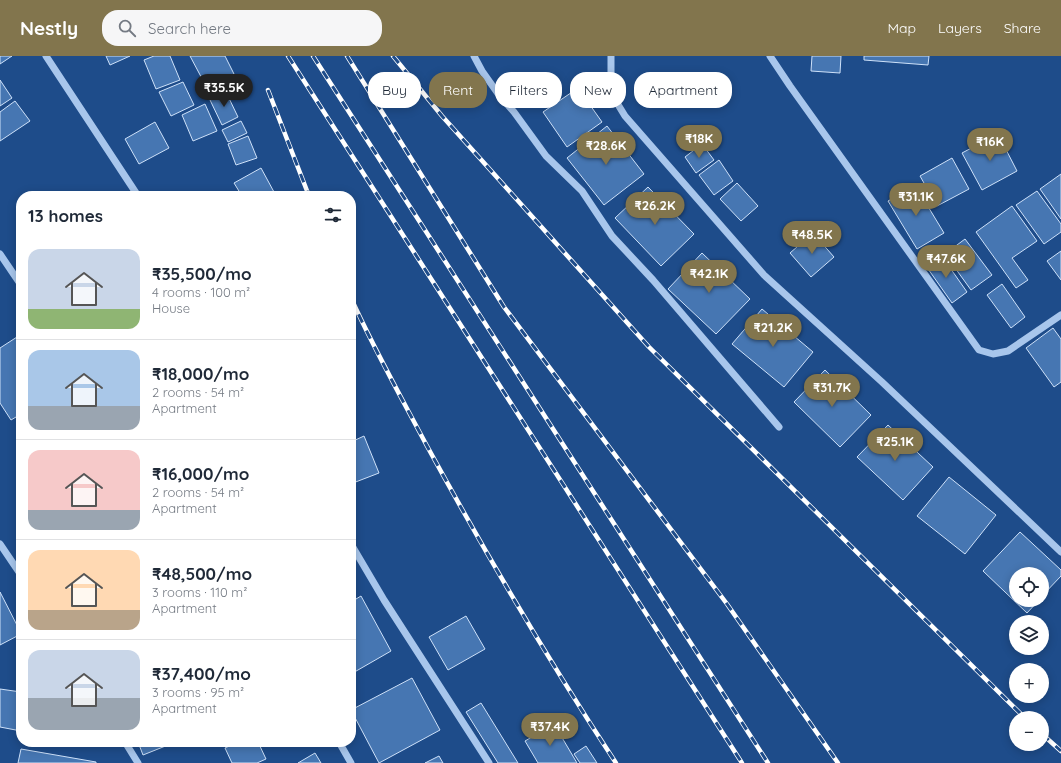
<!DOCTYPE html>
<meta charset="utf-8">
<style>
body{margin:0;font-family:Quicksand,sans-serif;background:#f6f6f7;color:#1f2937;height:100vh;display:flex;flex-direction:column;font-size:15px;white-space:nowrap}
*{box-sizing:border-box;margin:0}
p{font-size:13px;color:#747a83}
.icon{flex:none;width:22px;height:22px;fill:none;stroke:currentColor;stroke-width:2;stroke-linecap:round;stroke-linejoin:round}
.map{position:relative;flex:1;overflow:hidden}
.drawer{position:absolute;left:16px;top:135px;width:340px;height:556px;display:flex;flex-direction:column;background:#fff;border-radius:16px;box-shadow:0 2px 10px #0003}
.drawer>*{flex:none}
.hud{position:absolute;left:368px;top:16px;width:380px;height:36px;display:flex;gap:8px}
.controls{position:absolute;left:1009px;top:511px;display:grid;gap:8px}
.controls a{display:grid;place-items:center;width:40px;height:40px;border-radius:50%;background:#fff;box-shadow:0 2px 10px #0003;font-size:20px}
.price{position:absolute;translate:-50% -34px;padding:0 9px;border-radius:14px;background:#82754d;color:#fff;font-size:13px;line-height:26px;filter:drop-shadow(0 1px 2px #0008)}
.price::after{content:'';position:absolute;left:50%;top:24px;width:12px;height:9px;margin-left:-6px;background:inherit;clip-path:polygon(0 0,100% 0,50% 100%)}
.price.current{background:#222;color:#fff}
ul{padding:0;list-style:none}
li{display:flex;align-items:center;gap:12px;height:100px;padding:0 12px}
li+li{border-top:1px solid #e0e1e3}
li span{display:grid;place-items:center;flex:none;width:112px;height:80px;border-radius:12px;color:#555}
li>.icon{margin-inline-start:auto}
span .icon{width:48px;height:48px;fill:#fffc;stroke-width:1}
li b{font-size:17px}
h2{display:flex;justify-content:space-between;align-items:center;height:48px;padding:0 12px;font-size:17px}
.tag{padding:0 14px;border-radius:16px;background:#fff;box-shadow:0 2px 10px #0003;font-size:14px;line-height:36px}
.tag.current{background:#82754d;color:#fff}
header{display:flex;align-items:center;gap:24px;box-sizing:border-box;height:56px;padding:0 20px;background:#82754d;color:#fff}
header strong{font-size:19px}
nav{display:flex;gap:22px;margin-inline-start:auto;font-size:14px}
.search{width:280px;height:36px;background:#f6f6f7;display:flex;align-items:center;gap:10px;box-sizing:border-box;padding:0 14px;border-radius:16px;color:#747a83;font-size:15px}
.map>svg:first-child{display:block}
.building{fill:#4676b2;stroke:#cee1f9}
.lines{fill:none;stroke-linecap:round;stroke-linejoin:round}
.minor{stroke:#a8c6ec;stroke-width:7}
.rail-casing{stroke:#fff;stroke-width:4.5}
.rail{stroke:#1e4c8a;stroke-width:3;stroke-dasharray:9;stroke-linecap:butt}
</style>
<header>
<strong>Nestly</strong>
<div class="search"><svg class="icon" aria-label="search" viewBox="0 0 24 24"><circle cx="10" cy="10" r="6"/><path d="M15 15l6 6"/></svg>Search here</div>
<nav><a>Map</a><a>Layers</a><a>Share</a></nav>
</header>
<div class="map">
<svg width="1061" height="707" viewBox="0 0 1061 707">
<rect width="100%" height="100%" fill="#1e4c8a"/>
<path class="building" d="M 0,0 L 12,0 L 0,8 Z
M 106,0 L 130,0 L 110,9 Z
M 154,0 L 170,0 L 180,24 L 156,33 L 144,4 Z
M 190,0 L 225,0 L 234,18 L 207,32 Z
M 812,0 L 841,0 L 840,17 L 811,15 Z
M 864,0 L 929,0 L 928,9 L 864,4 Z
M 0,24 L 12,42 L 0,50 Z
M 183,26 L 194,49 L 171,60 L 159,36 Z
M 578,32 L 602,66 L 567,91 L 543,56 Z
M 226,36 L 238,61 L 222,69 L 210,44 Z
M 15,45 L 30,65 L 0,85 L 0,56 Z
M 205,48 L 217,75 L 193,85 L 182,59 Z
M 241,65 L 247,77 L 228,86 L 222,74 Z
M 155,66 L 169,92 L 139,108 L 125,83 Z
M 607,70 L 644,118 L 604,149 L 567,102 Z
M 998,78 L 1017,115 L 982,134 L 962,97 Z
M 248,80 L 257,102 L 236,109 L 228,88 Z
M 702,88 L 714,104 L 696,117 L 685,101 Z
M 952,102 L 969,133 L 937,150 L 920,120 Z
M 719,104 L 733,125 L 714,139 L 699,119 Z
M 261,112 L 274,136 L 267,140 L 242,140 L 234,127 Z
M 1061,118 L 1061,163 L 1040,133 Z
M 737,127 L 758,150 L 741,165 L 720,143 Z
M 915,129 L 944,177 L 917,193 L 888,145 Z
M 648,131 L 694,178 L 661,210 L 615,162 Z
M 1037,135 L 1061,168 L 1061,176 L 1044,188 L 1016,149 Z
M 1012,150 L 1037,185 L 1012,202 L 1028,224 L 1016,232 L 976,176 Z
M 813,177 L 834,201 L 811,221 L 790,197 Z
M 965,183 L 992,219 L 971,234 L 945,198 Z
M 1061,195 L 1061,224 L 1047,205 Z
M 702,197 L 750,243 L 716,278 L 668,233 Z
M 941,199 L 967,236 L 952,247 L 926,210 Z
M 1002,228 L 1025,261 L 1011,272 L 987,239 Z
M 762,253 L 813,296 L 784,331 L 732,288 Z
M 1053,272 L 1061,283 L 1061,326 L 1054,331 L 1026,292 Z
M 17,281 L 21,287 L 21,358 L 11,364 L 0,347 L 0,292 Z
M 825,314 L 871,359 L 840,391 L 794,346 Z
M 888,369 L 933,411 L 903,444 L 857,401 Z
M 364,380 L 379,417 L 353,427 L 351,421 L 351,386 Z
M 949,421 L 996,459 L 965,498 L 917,460 Z
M 1020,476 L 1061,514 L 1061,520 L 1042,540 L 1042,518 L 1016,518 L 1016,544 L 1039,544 L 1027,557 L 983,515 Z
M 0,536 L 21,577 L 21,578 L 0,589 Z
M 361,540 L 391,595 L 351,618 L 351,546 Z
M 466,560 L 485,593 L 448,614 L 429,581 Z
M 412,622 L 440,674 L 379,707 L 351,654 Z
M 0,633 L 21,636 L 21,675 L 0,671 Z
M 481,647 L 518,707 L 498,707 L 466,656 Z
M 554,668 L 577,707 L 538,707 L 525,685 Z
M 138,686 L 167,686 L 168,689 L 143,699 Z
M 238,686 L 258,686 L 266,703 L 257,707 L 232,707 L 225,692 Z
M 586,690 L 597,707 L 580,707 L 574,698 Z
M 21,693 L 96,706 L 96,707 L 18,707 Z
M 315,697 L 321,707 L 298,707 Z
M 439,700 L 443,707 L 425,707 Z"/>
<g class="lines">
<path class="minor" d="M 46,0 L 138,140
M 474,0 L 482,15 L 499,39 L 514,56 L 546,100 L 582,135 L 612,180 L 653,224 L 779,371
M 611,0 L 611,17 L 614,42 L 625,60 L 764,219 L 882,326 L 1061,496
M 770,0 L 790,30 L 979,294 L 993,298 L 1008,295 L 1061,259
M 0,198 L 21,229
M 0,488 L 21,519
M 351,488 L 384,544 L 489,707
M 125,686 L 138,707
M 339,686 L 351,707"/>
<defs>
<path id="rail" d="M 288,0 L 742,707
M 313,0 L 768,707
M 347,0 L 504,251 L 727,548 L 838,707
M 393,0 L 442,60 L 649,291 L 1025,662
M 268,34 L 309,140
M 351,242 C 374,293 401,341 427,390 C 486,498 548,604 616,707
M 1042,678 L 1061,695"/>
</defs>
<use href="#rail" class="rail-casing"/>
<use href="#rail" class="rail"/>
</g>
</svg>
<div class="controls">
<a><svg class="icon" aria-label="locate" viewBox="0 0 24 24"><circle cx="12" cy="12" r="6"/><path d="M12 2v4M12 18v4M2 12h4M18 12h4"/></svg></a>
<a><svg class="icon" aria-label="layers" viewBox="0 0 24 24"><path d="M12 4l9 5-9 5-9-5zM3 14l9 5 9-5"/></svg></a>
<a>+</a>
<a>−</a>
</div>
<b class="price current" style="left:224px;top:52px">₹35.5K</b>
<b class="price" style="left:699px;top:103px">₹18K</b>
<b class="price" style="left:990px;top:106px">₹16K</b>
<b class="price" style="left:606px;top:110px">₹28.6K</b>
<b class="price" style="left:916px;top:161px">₹31.1K</b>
<b class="price" style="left:655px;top:170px">₹26.2K</b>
<b class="price" style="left:812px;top:199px">₹48.5K</b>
<b class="price" style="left:946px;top:223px">₹47.6K</b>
<b class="price" style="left:709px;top:238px">₹42.1K</b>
<b class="price" style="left:773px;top:292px">₹21.2K</b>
<b class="price" style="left:832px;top:352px">₹31.7K</b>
<b class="price" style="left:895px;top:406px">₹25.1K</b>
<b class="price" style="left:550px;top:691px">₹37.4K</b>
<div class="hud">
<a class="tag">Buy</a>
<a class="tag current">Rent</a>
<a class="tag">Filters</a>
<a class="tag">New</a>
<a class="tag">Apartment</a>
</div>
<section class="drawer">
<h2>13 homes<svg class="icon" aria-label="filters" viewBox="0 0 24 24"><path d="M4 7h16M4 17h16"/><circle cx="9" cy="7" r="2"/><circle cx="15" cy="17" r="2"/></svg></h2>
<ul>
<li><span style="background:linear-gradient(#c9d6e8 75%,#8fb573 0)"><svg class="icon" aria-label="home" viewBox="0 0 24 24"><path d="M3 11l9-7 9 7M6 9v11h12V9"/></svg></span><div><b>₹35,500/mo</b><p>4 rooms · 100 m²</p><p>House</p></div></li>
<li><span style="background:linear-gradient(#a9c7e8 70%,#9aa5b1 0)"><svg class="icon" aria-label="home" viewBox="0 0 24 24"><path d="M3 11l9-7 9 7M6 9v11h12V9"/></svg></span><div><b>₹18,000/mo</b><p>2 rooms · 54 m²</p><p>Apartment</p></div></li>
<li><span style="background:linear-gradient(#f6c9c9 75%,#9aa5b1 0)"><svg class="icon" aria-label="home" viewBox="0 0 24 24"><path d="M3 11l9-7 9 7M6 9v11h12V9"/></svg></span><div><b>₹16,000/mo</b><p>2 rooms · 54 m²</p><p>Apartment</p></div></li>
<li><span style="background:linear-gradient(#ffd9b3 75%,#b9a48a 0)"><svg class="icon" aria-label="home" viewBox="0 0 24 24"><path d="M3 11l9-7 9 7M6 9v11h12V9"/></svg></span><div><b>₹48,500/mo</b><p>3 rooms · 110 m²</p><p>Apartment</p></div></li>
<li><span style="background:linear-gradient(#c9d6e8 60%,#9aa5b1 0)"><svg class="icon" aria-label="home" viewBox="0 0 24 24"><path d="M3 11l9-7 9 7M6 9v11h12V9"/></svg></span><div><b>₹37,400/mo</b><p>3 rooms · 95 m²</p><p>Apartment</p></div></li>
</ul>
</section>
</div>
